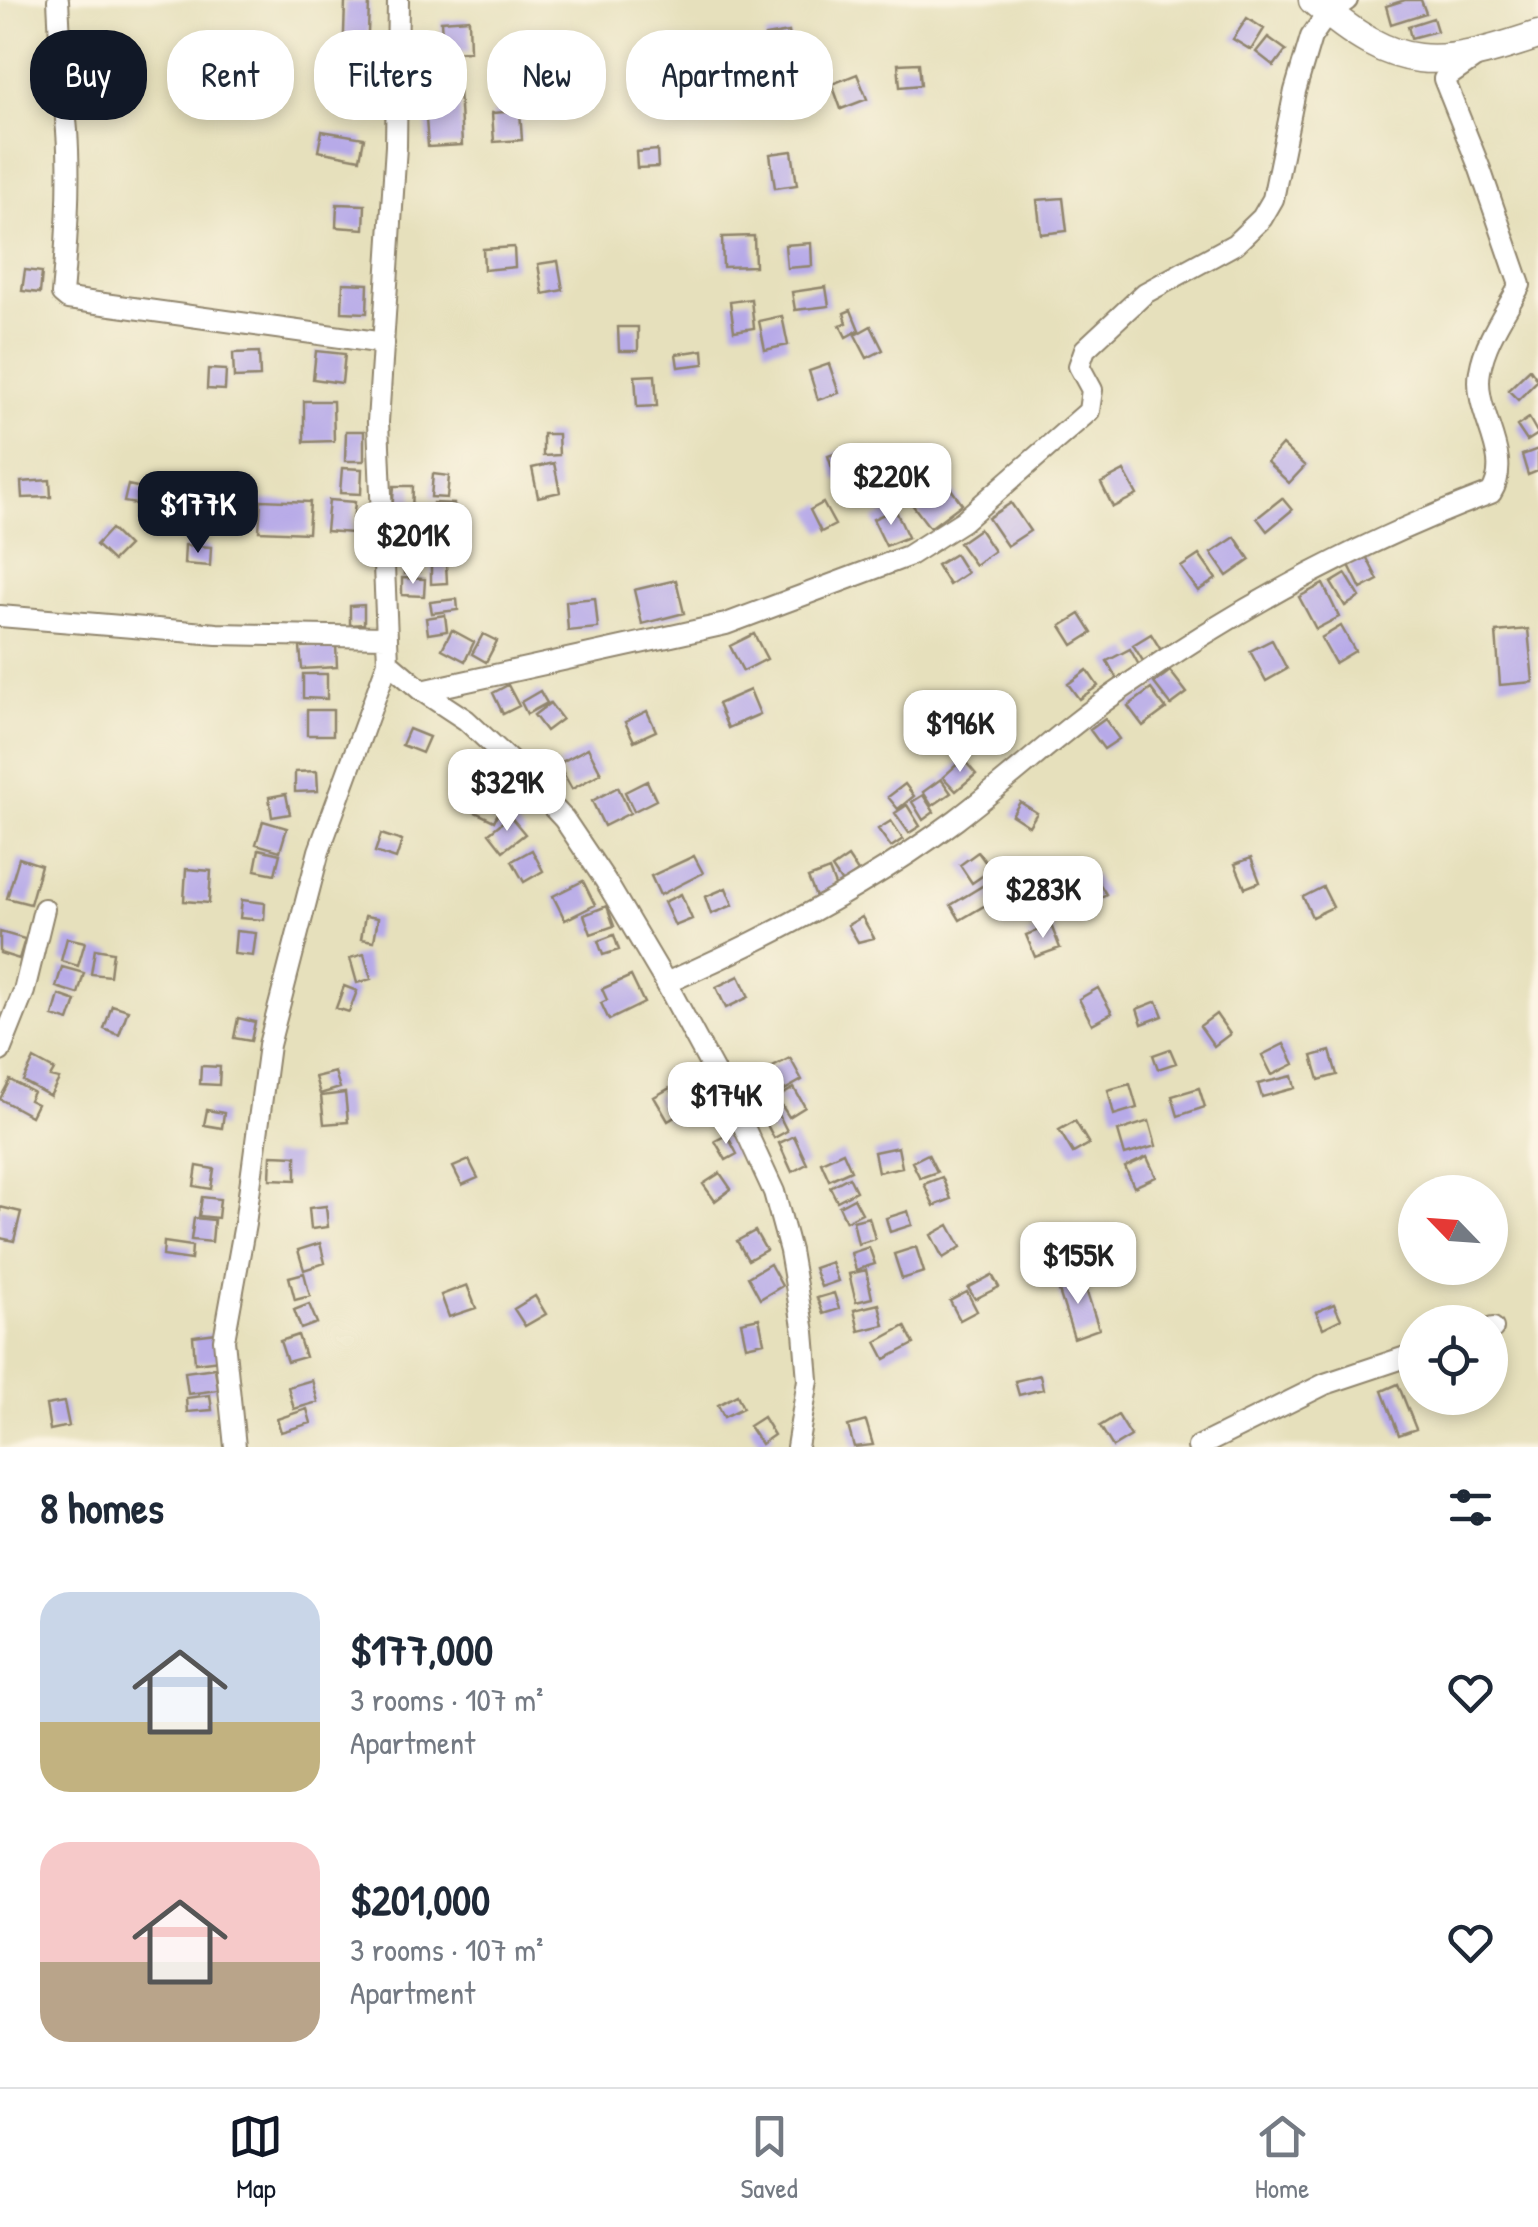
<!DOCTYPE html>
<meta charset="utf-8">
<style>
body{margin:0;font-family:"Patrick Hand",sans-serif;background:#f6f6f7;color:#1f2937;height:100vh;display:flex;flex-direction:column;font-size:38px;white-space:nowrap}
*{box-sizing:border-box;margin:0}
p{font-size:32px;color:#747a83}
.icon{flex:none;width:55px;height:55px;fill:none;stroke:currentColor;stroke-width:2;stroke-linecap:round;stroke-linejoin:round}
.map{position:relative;height:1447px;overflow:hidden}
.details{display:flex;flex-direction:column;background:#fff;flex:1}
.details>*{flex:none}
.top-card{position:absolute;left:30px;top:30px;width:1000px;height:90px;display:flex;gap:20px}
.needle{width:65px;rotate:295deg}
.fabs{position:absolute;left:1398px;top:1175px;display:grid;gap:20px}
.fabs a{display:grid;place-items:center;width:110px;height:110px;border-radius:50%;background:#fff;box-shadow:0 5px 15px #0003;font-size:50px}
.price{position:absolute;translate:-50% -85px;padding:0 22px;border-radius:20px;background:#fff;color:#222;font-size:32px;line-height:65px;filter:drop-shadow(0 2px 5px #0008)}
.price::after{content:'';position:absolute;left:50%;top:60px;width:30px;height:22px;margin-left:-15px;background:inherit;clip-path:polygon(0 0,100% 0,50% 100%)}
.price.selected{background:#111827;color:#fff}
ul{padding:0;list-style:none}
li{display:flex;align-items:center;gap:30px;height:250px;padding:0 40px}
li span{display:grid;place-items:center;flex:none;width:280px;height:200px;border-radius:30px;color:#555}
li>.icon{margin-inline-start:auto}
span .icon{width:120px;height:120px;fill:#fffc;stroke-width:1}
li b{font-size:42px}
h2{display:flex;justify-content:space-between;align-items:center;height:120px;padding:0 40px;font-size:42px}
.pill{padding:0 35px;border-radius:40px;background:#fff;box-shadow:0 5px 15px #0003;font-size:35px;line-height:90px}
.pill.selected{background:#111827;color:#fff}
.tabs{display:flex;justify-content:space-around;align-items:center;height:140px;border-top:2px solid #e0e1e3;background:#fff;font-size:28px;color:#747a83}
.tabs a{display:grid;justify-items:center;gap:5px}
.tabs .selected{color:#111827}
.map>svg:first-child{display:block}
.building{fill:#b7aae8}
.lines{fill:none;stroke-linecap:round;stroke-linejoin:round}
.minor-casing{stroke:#90856d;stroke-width:24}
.tertiary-casing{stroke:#90856d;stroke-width:31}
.minor{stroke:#fff;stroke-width:20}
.tertiary{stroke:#fff;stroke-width:28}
</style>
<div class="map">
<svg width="1538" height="1447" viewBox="0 0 1538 1447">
<rect width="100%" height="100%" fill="#fcf5e5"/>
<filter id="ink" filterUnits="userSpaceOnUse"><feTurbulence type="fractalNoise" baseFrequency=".01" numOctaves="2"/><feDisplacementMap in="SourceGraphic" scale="20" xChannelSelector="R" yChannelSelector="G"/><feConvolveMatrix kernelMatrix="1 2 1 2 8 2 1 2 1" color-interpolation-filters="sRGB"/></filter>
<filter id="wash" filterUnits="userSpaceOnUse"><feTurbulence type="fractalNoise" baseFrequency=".0048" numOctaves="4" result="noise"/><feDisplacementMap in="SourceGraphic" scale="40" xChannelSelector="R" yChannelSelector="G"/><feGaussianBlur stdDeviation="2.25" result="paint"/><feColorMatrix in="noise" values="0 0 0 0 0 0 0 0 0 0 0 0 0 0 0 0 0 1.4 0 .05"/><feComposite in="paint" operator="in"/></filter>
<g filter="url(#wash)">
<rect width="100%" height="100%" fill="#e6e0bc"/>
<g id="blocks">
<path class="building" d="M 1405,0 L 1421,0 L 1426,13 L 1391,24 L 1386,6 Z
M 345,2 L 369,2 L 367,64 L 343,63 Z
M 1247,18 L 1264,29 L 1251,50 L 1233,39 Z
M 1433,18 L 1437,31 L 1411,38 L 1408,26 Z
M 469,19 L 470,51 L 443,52 L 441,21 Z
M 789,32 L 794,62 L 770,66 L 765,36 Z
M 1268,37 L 1286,50 L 1274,66 L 1256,52 Z
M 919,63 L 921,85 L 900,87 L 898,64 Z
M 787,69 L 791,102 L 769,106 L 765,71 Z
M 337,72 L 364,73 L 363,107 L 336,106 Z
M 857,74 L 867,99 L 841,109 L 832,84 Z
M 459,88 L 462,145 L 428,147 L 424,90 Z
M 520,111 L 522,140 L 494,142 L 492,113 Z
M 322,131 L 364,138 L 360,159 L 318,151 Z
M 657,150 L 658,167 L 637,168 L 636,152 Z
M 792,151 L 797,185 L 775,188 L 770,154 Z
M 1063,198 L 1067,231 L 1041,234 L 1037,200 Z
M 337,204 L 365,205 L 364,229 L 336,227 Z
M 754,236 L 755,266 L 723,267 L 722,237 Z
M 811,243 L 812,266 L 787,268 L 785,245 Z
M 514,247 L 515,267 L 484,270 L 483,249 Z
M 558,261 L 563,290 L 543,294 L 538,264 Z
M 25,270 L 42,272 L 40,293 L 22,291 Z
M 343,283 L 368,284 L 367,313 L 342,312 Z
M 826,287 L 829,306 L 795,310 L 792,292 Z
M 751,299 L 754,328 L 734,331 L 730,302 Z
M 851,310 L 859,330 L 846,337 L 840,325 L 847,323 L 844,313 Z
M 782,316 L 788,345 L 765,350 L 759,321 Z
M 871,326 L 883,350 L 867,358 L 855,335 Z
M 618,327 L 638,327 L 638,351 L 619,351 Z
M 703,350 L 704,364 L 678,367 L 676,354 Z
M 316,351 L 345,354 L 342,383 L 313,379 Z
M 259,352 L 260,377 L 234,378 L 233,353 Z
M 829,364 L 839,393 L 818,400 L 809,371 Z
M 208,369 L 226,370 L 225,390 L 207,389 Z
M 1530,369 L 1538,380 L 1518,400 L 1508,390 Z
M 655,375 L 657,406 L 637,407 L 635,376 Z
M 304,401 L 333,401 L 334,441 L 304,442 Z
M 1529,418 L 1538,434 L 1527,441 L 1517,426 Z
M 346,431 L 364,431 L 364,461 L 345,461 Z
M 543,434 L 558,434 L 559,455 L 543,456 Z
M 1282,445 L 1305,466 L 1289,483 L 1267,462 Z
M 848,449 L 856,473 L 836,480 L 828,456 Z
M 1538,449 L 1538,471 L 1528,475 L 1522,455 Z
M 554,463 L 560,492 L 538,497 L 532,468 Z
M 342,468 L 362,469 L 361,494 L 340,493 Z
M 1124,471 L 1137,495 L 1113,507 L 1101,483 Z
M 433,474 L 449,476 L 447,498 L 431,497 Z
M 940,474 L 962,504 L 930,528 L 908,499 Z
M 50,480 L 51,497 L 22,498 L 21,482 Z
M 128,485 L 151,490 L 148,506 L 124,502 Z
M 394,486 L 413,486 L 412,513 L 392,512 Z
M 196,497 L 218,500 L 216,519 L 195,517 Z
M 1282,498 L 1292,510 L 1267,531 L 1257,518 Z
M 261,500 L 310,502 L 308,533 L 259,531 Z
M 329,500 L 355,502 L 352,533 L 326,531 Z
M 433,503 L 454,504 L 454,522 L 432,521 Z
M 823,503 L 835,525 L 821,532 L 810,510 Z
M 1011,503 L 1030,531 L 1007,546 L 988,518 Z
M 895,509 L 908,537 L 886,546 L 873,519 Z
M 111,529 L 128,546 L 113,561 L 96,545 Z
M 979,529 L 994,551 L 975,565 L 959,543 Z
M 1235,537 L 1250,560 L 1227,576 L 1211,553 Z
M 185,545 L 211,547 L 210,566 L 184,564 Z
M 417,550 L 419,572 L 404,574 L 402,551 Z
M 955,554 L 967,573 L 949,585 L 937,565 Z
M 1199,555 L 1216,579 L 1198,591 L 1181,567 Z
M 1366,556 L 1378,580 L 1361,589 L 1349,565 Z
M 446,563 L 447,583 L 431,584 L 431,564 Z
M 1346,574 L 1360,597 L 1345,606 L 1331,583 Z
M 402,578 L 425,579 L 424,596 L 402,595 Z
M 676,580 L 684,613 L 642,624 L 634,590 Z
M 1323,584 L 1339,617 L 1316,629 L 1299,597 Z
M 595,598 L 598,628 L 568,631 L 566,601 Z
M 457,599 L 458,610 L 432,613 L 430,602 Z
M 364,605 L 364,624 L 350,625 L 350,606 Z
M 1080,614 L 1092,633 L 1073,645 L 1061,626 Z
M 445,615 L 447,631 L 428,634 L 426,618 Z
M 1341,626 L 1355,651 L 1335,663 L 1321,638 Z
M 1528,629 L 1533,682 L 1500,685 L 1496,632 Z
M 452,630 L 474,642 L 465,661 L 442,649 Z
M 483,634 L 497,641 L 486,662 L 472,654 Z
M 754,634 L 767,659 L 743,671 L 730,646 Z
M 1151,634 L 1161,650 L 1143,661 L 1133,645 Z
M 1272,640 L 1287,669 L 1266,681 L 1250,651 Z
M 336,645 L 337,667 L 302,669 L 300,647 Z
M 1130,649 L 1140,667 L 1117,679 L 1107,661 Z
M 1087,670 L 1098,686 L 1079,699 L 1068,684 Z
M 1170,671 L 1187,693 L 1171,705 L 1154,683 Z
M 303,674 L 327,674 L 327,699 L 303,698 Z
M 508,685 L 519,706 L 503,714 L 493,693 Z
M 1151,689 L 1166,709 L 1143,726 L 1128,706 Z
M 750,690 L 760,714 L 728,728 L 718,704 Z
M 540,691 L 547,703 L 527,714 L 521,702 Z
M 550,703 L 562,719 L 546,731 L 534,715 Z
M 307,710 L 333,710 L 333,735 L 307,735 Z
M 647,711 L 656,731 L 634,741 L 625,722 Z
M 1105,719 L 1119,739 L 1104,749 L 1090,730 Z
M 409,729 L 429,737 L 422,753 L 402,745 Z
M 588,748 L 601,773 L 572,789 L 558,764 Z
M 963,759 L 976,774 L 956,791 L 943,777 Z
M 317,771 L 318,791 L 295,792 L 295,772 Z
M 941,779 L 951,793 L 932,806 L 923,792 Z
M 647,781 L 656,800 L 634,811 L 625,792 Z
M 905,784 L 914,796 L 898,809 L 888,797 Z
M 488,786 L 507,795 L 494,821 L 475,812 Z
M 618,787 L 630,813 L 604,826 L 592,801 Z
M 286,794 L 290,814 L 272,817 L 269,797 Z
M 923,795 L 934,812 L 923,820 L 912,802 Z
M 1020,802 L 1037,813 L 1029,826 L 1012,815 Z
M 907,805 L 920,826 L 909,833 L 895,813 Z
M 510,816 L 525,834 L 503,851 L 489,833 Z
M 263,821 L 287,828 L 280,851 L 256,844 Z
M 891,821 L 903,839 L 891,847 L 878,829 Z
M 381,834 L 402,841 L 396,859 L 375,852 Z
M 259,849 L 280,854 L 275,874 L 255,870 Z
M 532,850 L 543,871 L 524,882 L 512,861 Z
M 978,852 L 991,870 L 972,883 L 960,865 Z
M 694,856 L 703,873 L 660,895 L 651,876 Z
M 848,857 L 858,872 L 842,883 L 832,868 Z
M 19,858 L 41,865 L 30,904 L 7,898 Z
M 1251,858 L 1260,882 L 1245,888 L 1235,864 Z
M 186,869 L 211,871 L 209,903 L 184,901 Z
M 829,870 L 836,888 L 816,897 L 808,878 Z
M 1094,875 L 1106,894 L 1082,909 L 1070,890 Z
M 997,877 L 1006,893 L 960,920 L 951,905 Z
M 583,881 L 595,905 L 565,920 L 553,896 Z
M 1323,887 L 1333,907 L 1312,917 L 1303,897 Z
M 726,888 L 733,905 L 711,914 L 705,897 Z
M 681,894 L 692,919 L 675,926 L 664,902 Z
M 242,900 L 265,903 L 264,920 L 240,918 Z
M 607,906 L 614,926 L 591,934 L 584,915 Z
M 365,916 L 378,918 L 374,941 L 361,939 Z
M 862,917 L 874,938 L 858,942 L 848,925 Z
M 1051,925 L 1060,948 L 1035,957 L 1026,935 Z
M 236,931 L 256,933 L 253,956 L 234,954 Z
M 0,932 L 25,939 L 19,959 L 0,953 Z
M 614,935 L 619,950 L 603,955 L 598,941 Z
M 67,938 L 85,942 L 78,966 L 61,961 Z
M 95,949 L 113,952 L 110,976 L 91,974 Z
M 364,954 L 371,979 L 357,983 L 350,958 Z
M 62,967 L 84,973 L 78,994 L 56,987 Z
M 631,976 L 644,1003 L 609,1020 L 601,1003 L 607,1000 L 602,989 Z
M 739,976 L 749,997 L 726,1008 L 716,987 Z
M 344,986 L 357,991 L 349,1012 L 336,1008 Z
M 1098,988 L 1112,1013 L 1092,1024 L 1079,999 Z
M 59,995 L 76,1001 L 69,1021 L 53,1016 Z
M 1157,1001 L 1163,1016 L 1142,1024 L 1137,1009 Z
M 112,1005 L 128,1010 L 119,1035 L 104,1029 Z
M 1216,1014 L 1230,1034 L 1214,1046 L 1200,1026 Z
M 238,1018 L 255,1022 L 251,1041 L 234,1038 Z
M 1284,1044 L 1294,1064 L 1272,1075 L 1262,1055 Z
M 1170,1049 L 1176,1063 L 1158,1069 L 1153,1055 Z
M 1330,1051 L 1337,1075 L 1319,1080 L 1312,1056 Z
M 790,1058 L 802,1080 L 781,1092 L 769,1069 Z
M 34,1059 L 54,1070 L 50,1077 L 59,1079 L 50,1096 L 23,1081 Z
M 201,1066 L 220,1067 L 219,1085 L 200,1084 Z
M 335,1072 L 340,1088 L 320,1094 L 315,1077 Z
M 1292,1076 L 1295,1088 L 1262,1097 L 1258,1084 Z
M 10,1080 L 33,1092 L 29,1100 L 37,1104 L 31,1116 L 0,1099 Z
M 1130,1084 L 1137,1108 L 1114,1115 L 1108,1090 Z
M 670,1088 L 683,1112 L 668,1121 L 654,1097 Z
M 794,1088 L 805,1107 L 789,1117 L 777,1098 Z
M 1199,1088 L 1205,1107 L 1178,1116 L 1172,1096 Z
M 345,1093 L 348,1122 L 324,1124 L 321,1096 Z
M 207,1110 L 224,1113 L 222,1128 L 204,1125 Z
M 778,1113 L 787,1131 L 774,1138 L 765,1121 Z
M 1075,1121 L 1089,1144 L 1073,1153 L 1059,1130 Z
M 1149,1121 L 1156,1146 L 1125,1155 L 1118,1131 Z
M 727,1135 L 737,1154 L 726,1160 L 715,1141 Z
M 794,1136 L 807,1164 L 792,1172 L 779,1143 Z
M 898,1147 L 902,1167 L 878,1172 L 874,1152 Z
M 843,1152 L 851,1170 L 829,1180 L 821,1162 Z
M 928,1154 L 937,1172 L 920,1178 L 912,1162 Z
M 271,1155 L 296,1156 L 296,1180 L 270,1179 Z
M 1147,1157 L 1156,1177 L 1134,1187 L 1125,1167 Z
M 469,1160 L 478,1178 L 462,1185 L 453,1167 Z
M 197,1166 L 214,1169 L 211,1189 L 194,1186 Z
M 720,1173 L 731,1189 L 715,1201 L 703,1184 Z
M 849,1177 L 856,1191 L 837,1201 L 830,1187 Z
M 942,1177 L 951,1199 L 934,1206 L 924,1184 Z
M 202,1197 L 220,1199 L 218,1218 L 199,1216 Z
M 854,1198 L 862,1213 L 846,1221 L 839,1206 Z
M 326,1206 L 328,1227 L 311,1229 L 309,1208 Z
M 0,1207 L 21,1212 L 14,1241 L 0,1238 Z
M 908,1211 L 912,1225 L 890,1232 L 886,1218 Z
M 869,1217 L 875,1239 L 858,1244 L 853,1221 Z
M 194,1218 L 214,1220 L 212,1242 L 191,1240 Z
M 949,1225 L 961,1247 L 943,1258 L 931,1235 Z
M 755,1231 L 766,1250 L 748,1260 L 737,1241 Z
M 164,1242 L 192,1246 L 191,1260 L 163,1256 Z
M 320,1243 L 325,1263 L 304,1270 L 298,1250 Z
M 869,1247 L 875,1264 L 856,1270 L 851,1253 Z
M 916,1247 L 924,1272 L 902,1279 L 894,1254 Z
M 831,1262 L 838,1281 L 821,1287 L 814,1268 Z
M 770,1264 L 782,1286 L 760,1299 L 748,1277 Z
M 866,1270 L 872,1298 L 856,1302 L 849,1274 Z
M 304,1273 L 310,1296 L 295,1300 L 289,1277 Z
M 992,1275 L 999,1287 L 975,1299 L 968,1288 Z
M 1082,1277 L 1099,1329 L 1074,1338 L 1057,1285 Z
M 467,1285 L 476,1308 L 449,1317 L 441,1295 Z
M 967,1292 L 977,1311 L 960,1320 L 950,1301 Z
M 834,1293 L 839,1309 L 823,1314 L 817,1298 Z
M 535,1296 L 546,1314 L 525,1326 L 514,1309 Z
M 309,1304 L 317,1323 L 301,1329 L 294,1310 Z
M 879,1304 L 884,1325 L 859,1331 L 854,1310 Z
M 1334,1304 L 1341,1319 L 1323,1328 L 1316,1312 Z
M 759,1318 L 764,1342 L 746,1346 L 741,1322 Z
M 905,1326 L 914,1344 L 885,1359 L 876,1342 Z
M 217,1333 L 220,1360 L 195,1363 L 193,1336 Z
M 298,1335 L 305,1357 L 287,1362 L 280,1341 Z
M 215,1368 L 218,1390 L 188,1394 L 185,1372 Z
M 1040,1375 L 1043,1389 L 1019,1395 L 1015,1381 Z
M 312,1380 L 318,1402 L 294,1409 L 288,1387 Z
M 1398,1384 L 1416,1429 L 1399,1435 L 1382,1391 Z
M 210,1395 L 212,1410 L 187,1412 L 186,1398 Z
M 737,1395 L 743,1408 L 724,1417 L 718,1405 Z
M 64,1402 L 69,1426 L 50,1430 L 46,1405 Z
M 307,1409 L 311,1423 L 281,1432 L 277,1419 Z
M 1118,1415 L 1131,1436 L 1113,1447 L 1100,1426 Z
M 763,1417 L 774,1435 L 761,1444 L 749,1426 Z
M 866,1421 L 873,1445 L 854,1447 L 848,1426 Z"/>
</g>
</g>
<g filter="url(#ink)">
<use href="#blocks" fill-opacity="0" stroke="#90856d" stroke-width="2.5"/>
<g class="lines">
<defs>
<path id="minor" d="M 58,0 C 60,44 63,87 67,131 C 71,185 67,241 62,294 L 68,299 L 384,343
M 0,616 L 217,634 L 386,637
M 388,662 L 422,691 L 466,720 L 510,761 L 564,819 L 605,880 L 666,983 L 744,1127 L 774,1192 L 790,1251 L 804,1332 L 808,1380 L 797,1447
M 422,691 L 726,624 L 908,556 L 963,521 L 1089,411 L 1092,390 L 1079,366 L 1085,349 L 1145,293 L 1235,244 L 1262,218 L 1273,199 L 1295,91 L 1311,37 L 1328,13 L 1347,0
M 666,983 C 767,939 867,886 956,820 C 1013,777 1064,728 1123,688 C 1236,609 1362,541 1491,493 C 1515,455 1472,413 1480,371 C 1485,340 1506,312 1520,285 L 1480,169 L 1444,79 L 1479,55
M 0,1051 L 24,991 L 44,909
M 1490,1329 L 1493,1328
M 235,1447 L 224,1340 L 245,1224 L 269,1045 L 319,851 L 388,662 L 378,422 L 396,146 L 398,0
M 1198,1447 L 1325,1384 L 1415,1354"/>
<path id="tertiary" d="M 1313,0 C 1398,74 1436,69 1538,35"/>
</defs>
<use href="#minor" class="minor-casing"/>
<use href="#tertiary" class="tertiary-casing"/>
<use href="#minor" class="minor"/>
<use href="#tertiary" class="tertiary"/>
</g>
</g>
</svg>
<div class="fabs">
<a><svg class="needle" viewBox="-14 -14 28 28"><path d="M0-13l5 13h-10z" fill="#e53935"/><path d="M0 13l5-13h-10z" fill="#747a83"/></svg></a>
<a><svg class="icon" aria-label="locate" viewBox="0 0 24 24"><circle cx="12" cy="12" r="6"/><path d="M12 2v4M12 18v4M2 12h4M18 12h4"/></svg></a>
</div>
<b class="price" style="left:891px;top:528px">$220K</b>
<b class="price selected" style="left:198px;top:556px">$177K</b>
<b class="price" style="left:413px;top:587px">$201K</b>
<b class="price" style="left:960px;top:775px">$196K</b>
<b class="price" style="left:507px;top:834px">$329K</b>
<b class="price" style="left:1043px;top:941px">$283K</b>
<b class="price" style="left:726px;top:1147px">$174K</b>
<b class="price" style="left:1078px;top:1307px">$155K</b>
<div class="top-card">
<a class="pill selected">Buy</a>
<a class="pill">Rent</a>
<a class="pill">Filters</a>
<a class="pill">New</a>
<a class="pill">Apartment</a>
</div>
</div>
<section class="details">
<h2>8 homes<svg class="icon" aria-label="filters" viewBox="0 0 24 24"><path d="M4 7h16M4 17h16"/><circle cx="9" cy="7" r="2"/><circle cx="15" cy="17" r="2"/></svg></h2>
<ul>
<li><span style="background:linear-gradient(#c9d6e8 65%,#c2b280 0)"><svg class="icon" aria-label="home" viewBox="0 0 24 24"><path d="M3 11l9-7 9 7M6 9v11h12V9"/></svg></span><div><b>$177,000</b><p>3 rooms · 107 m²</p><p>Apartment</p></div><svg class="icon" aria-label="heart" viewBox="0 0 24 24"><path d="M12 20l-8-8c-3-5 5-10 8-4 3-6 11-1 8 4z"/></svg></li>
<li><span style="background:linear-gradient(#f6c9c9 60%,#b9a48a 0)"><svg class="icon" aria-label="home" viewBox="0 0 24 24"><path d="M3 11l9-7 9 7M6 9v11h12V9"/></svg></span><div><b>$201,000</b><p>3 rooms · 107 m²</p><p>Apartment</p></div><svg class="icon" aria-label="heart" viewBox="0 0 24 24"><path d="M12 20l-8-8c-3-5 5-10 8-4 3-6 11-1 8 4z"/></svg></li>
</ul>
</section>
<nav class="tabs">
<a class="selected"><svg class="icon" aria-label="map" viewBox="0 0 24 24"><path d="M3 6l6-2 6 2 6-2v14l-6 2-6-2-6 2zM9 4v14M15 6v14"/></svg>Map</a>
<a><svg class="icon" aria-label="saved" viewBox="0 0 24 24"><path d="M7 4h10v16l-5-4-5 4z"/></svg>Saved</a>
<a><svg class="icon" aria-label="home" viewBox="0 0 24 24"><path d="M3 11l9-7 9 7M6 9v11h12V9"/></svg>Home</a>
</nav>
